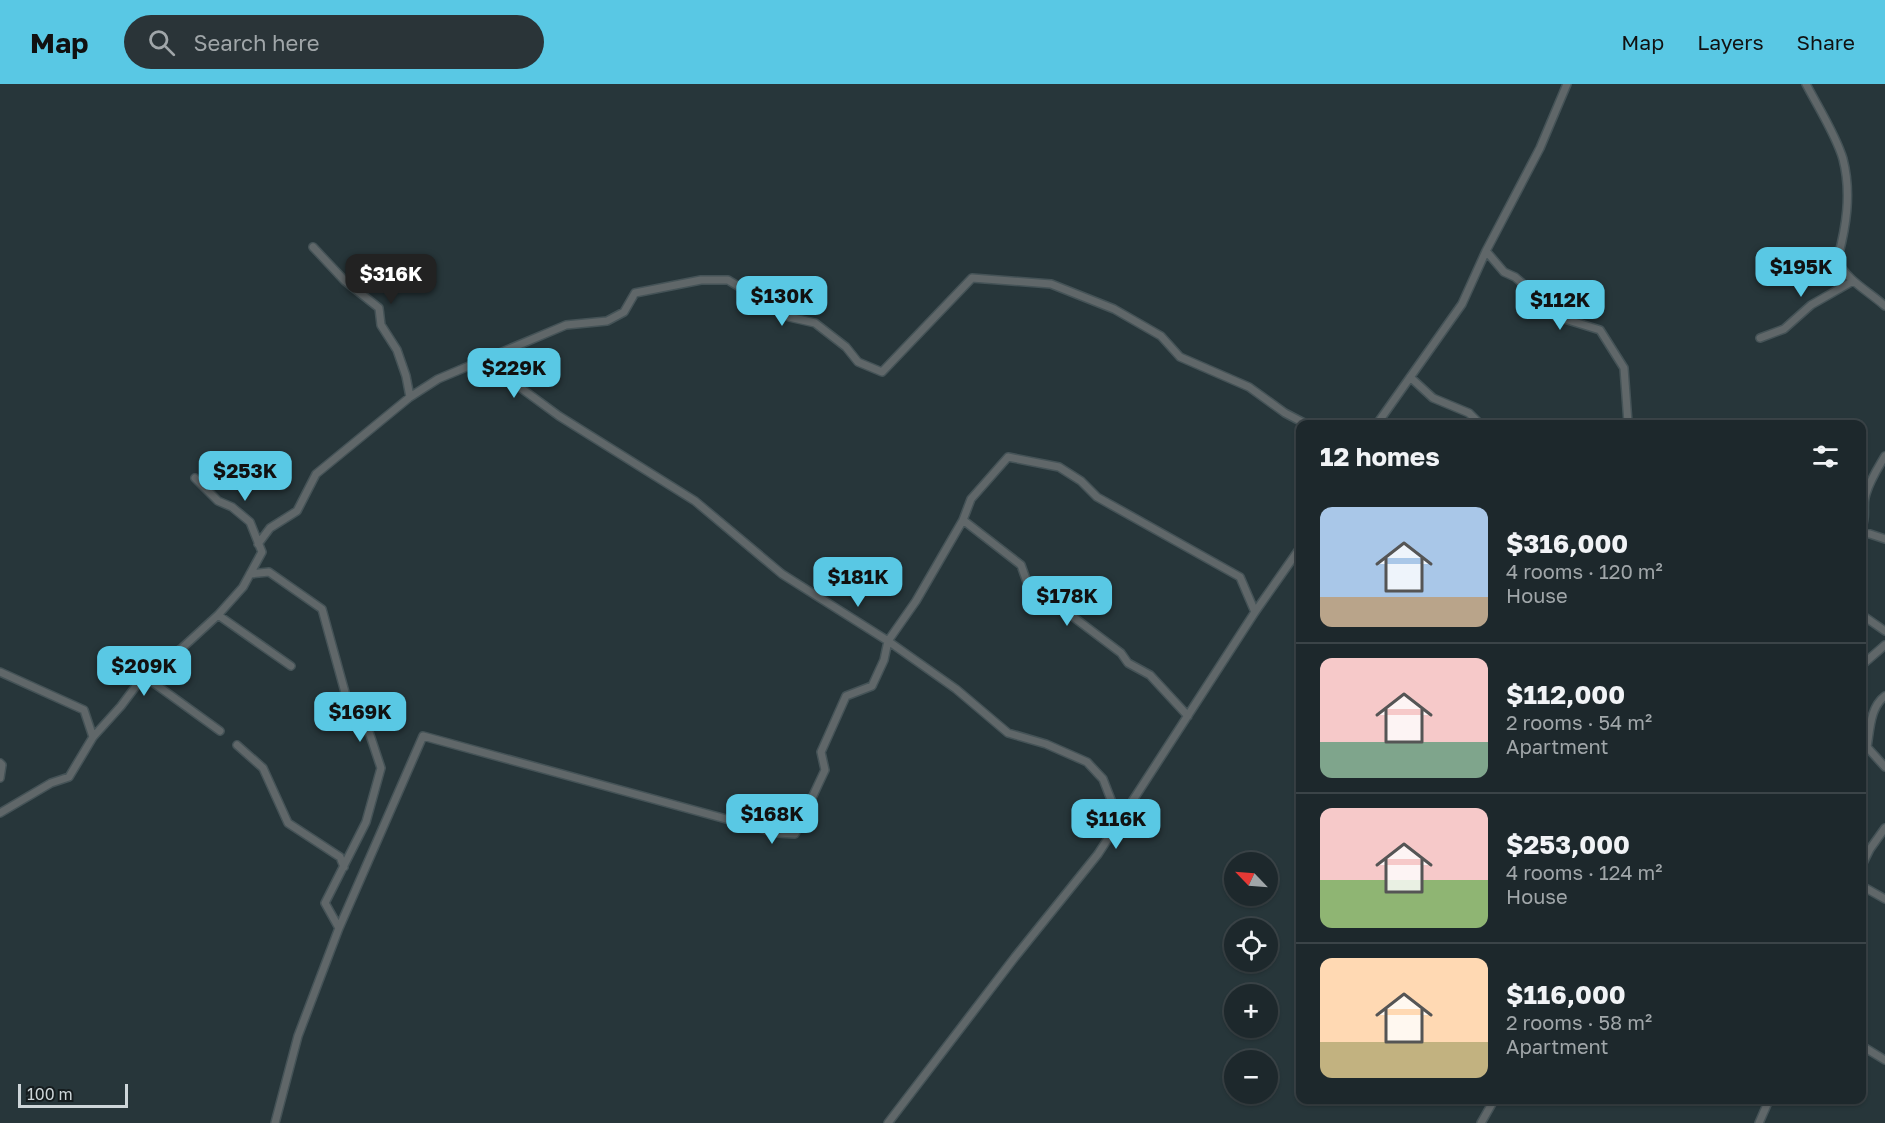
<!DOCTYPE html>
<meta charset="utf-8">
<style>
body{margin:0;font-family:"Golos Text",sans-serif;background:#2a3438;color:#f1f3f6;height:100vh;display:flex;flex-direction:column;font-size:22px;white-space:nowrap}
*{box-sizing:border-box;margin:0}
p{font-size:20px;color:#a0a6a9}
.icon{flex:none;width:33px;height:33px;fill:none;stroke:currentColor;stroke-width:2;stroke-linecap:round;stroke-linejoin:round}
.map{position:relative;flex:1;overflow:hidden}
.sheet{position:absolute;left:1296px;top:336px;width:570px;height:684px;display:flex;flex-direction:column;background:#1d282c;border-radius:12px;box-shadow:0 2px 4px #0004,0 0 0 2px #3b4448}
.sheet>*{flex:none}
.needle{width:39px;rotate:295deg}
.buttons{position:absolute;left:1224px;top:768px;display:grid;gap:12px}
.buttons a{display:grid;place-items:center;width:54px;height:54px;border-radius:50%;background:#1d282c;box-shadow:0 2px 4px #0004,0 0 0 2px #3b4448;font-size:30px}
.scale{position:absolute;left:18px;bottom:15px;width:110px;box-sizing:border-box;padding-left:6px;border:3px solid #ced6d9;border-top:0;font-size:16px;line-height:21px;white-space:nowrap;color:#ced6d9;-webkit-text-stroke:4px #151c1e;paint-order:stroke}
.price{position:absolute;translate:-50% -51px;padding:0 14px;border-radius:12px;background:#59c8e4;color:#111;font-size:20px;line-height:39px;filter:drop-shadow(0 2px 3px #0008)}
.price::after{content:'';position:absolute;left:50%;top:36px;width:18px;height:14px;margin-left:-9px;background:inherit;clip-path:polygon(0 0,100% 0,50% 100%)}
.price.selected{background:#222;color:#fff}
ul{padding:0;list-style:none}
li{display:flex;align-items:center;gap:18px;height:150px;padding:0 24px}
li+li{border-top:2px solid #3b4448}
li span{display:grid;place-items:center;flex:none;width:168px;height:120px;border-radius:12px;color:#555}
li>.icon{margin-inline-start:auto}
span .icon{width:72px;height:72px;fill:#fffc;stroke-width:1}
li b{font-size:26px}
h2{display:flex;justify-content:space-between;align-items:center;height:72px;padding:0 24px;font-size:26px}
header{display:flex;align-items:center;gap:36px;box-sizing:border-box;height:84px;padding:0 30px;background:#59c8e4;color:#111}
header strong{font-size:28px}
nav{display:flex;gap:33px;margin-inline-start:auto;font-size:21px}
.search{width:420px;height:54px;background:#2a3438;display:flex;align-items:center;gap:15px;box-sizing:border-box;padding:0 21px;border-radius:33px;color:#a0a6a9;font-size:22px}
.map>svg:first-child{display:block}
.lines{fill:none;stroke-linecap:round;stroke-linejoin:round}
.minor-casing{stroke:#455357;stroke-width:10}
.minor{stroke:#606769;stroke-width:7}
</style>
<header>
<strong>Map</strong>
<div class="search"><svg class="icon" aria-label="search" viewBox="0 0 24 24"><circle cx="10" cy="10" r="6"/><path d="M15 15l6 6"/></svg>Search here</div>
<nav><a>Map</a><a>Layers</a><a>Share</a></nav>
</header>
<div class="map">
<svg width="1885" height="1039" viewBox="0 0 1885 1039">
<rect width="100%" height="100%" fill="#27363a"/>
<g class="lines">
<defs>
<path id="minor" d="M 1806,0 C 1818,23 1836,51 1843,75 C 1852,110 1846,144 1837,177 C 1848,197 1868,207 1885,222
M 313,163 L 345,197 L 379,224 L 381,241 L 397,266 L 406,292 L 410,313
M 1486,167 L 1504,188 L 1515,193 L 1543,217 L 1555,232 L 1600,246 L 1624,284 L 1628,339 L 1622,340
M 1760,254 L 1784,245 L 1811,221 L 1853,197
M 484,277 L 559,332 L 695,417 L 782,490 L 888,557 L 956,605 L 1008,649 L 1046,660 L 1087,678 L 1103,695 L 1120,739
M 1410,293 L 1433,314 L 1469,329 L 1480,340
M 1377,340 L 1462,220 L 1486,167 L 1540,64 L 1567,0
M 963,436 L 1021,481 L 1027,498 L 1121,569 L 1128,579 L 1150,591 L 1188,632
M 1862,443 C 1867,431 1862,422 1866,410 C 1870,396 1878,384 1885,372
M 1862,449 L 1870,450 L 1885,455
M 258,460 L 270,444 L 297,427 L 316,390 L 410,313 L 438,295 L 566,241 L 607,237 L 624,228 L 635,209 L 701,196 L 728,196 L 789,233 L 815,239 L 846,263 L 858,278 L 882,288 L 972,194 L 1051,200 L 1114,225 L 1161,252 L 1180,273 L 1249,303 L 1285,329 L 1306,340
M 250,490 L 269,488 L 322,525 L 346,612 L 364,633 L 381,684 L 366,738 L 325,819 L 339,844
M 218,531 L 291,582
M 1862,531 L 1885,547
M 1862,581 L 1885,561
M 0,588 L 84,626 L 93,653
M 144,592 L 220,647
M 1862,660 L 1867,663 L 1885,683
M 237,661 L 263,684 L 288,739 L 340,773 L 344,783
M 1867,663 C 1870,646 1870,623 1885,612
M 0,679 L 2,681 L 0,694
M 0,729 L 51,699 L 69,693 L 93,653 L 121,622 L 145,590 L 182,564 L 218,531 L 243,503 L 262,468 L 250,438 L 232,423 L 218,417 L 195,394
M 1862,781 L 1870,765 L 1885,744
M 1862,802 L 1885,815
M 1862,962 L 1885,976
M 275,1039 L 298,952 L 339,844 L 423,652 L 777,749 L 795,750 L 825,686 L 821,668 L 846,612 L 872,602 L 884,576 L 888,557 L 916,517 L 963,436 L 971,415 L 1008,373 L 1059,383 L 1081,397 L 1097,413 L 1240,493 L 1255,528
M 888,1039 L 1015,873 L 1098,770 L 1255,528 L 1300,464
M 1481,1039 L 1494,1016
M 1759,1039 L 1769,1016"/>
</defs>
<use href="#minor" class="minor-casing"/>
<use href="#minor" class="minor"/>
</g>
</svg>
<div class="buttons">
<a><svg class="needle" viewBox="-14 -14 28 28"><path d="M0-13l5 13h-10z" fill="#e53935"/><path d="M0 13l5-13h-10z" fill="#a0a6a9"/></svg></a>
<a><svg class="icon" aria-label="locate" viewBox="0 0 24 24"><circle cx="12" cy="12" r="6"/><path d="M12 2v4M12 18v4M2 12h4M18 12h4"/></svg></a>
<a>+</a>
<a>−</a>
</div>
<div class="scale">100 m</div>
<b class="price" style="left:1801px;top:214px">$195K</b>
<b class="price selected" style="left:391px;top:221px">$316K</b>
<b class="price" style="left:782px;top:243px">$130K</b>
<b class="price" style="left:1560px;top:247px">$112K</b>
<b class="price" style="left:514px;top:315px">$229K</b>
<b class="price" style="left:245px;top:418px">$253K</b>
<b class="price" style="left:858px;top:524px">$181K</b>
<b class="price" style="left:1067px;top:543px">$178K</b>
<b class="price" style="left:144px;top:613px">$209K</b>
<b class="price" style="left:360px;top:659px">$169K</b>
<b class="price" style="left:772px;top:761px">$168K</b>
<b class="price" style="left:1116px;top:766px">$116K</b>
<section class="sheet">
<h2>12 homes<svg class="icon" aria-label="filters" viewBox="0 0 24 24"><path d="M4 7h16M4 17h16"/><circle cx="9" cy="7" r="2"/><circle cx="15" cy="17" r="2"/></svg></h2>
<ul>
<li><span style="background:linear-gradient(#a9c7e8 75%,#b9a48a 0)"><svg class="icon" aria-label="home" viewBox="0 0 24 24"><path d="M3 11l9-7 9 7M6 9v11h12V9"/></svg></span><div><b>$316,000</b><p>4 rooms · 120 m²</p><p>House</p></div></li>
<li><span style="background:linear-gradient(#f6c9c9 70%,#7fa58c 0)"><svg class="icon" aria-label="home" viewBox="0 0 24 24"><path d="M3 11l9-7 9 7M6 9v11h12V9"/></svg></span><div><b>$112,000</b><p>2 rooms · 54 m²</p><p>Apartment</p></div></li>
<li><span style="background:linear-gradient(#f6c9c9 60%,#8fb573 0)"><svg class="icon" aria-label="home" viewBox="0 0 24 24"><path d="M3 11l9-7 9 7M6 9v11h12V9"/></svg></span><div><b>$253,000</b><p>4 rooms · 124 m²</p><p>House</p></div></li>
<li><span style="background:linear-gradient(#ffd9b3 70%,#c2b280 0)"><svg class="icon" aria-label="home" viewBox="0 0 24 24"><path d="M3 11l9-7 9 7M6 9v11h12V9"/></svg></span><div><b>$116,000</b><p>2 rooms · 58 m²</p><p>Apartment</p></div></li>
</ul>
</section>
</div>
